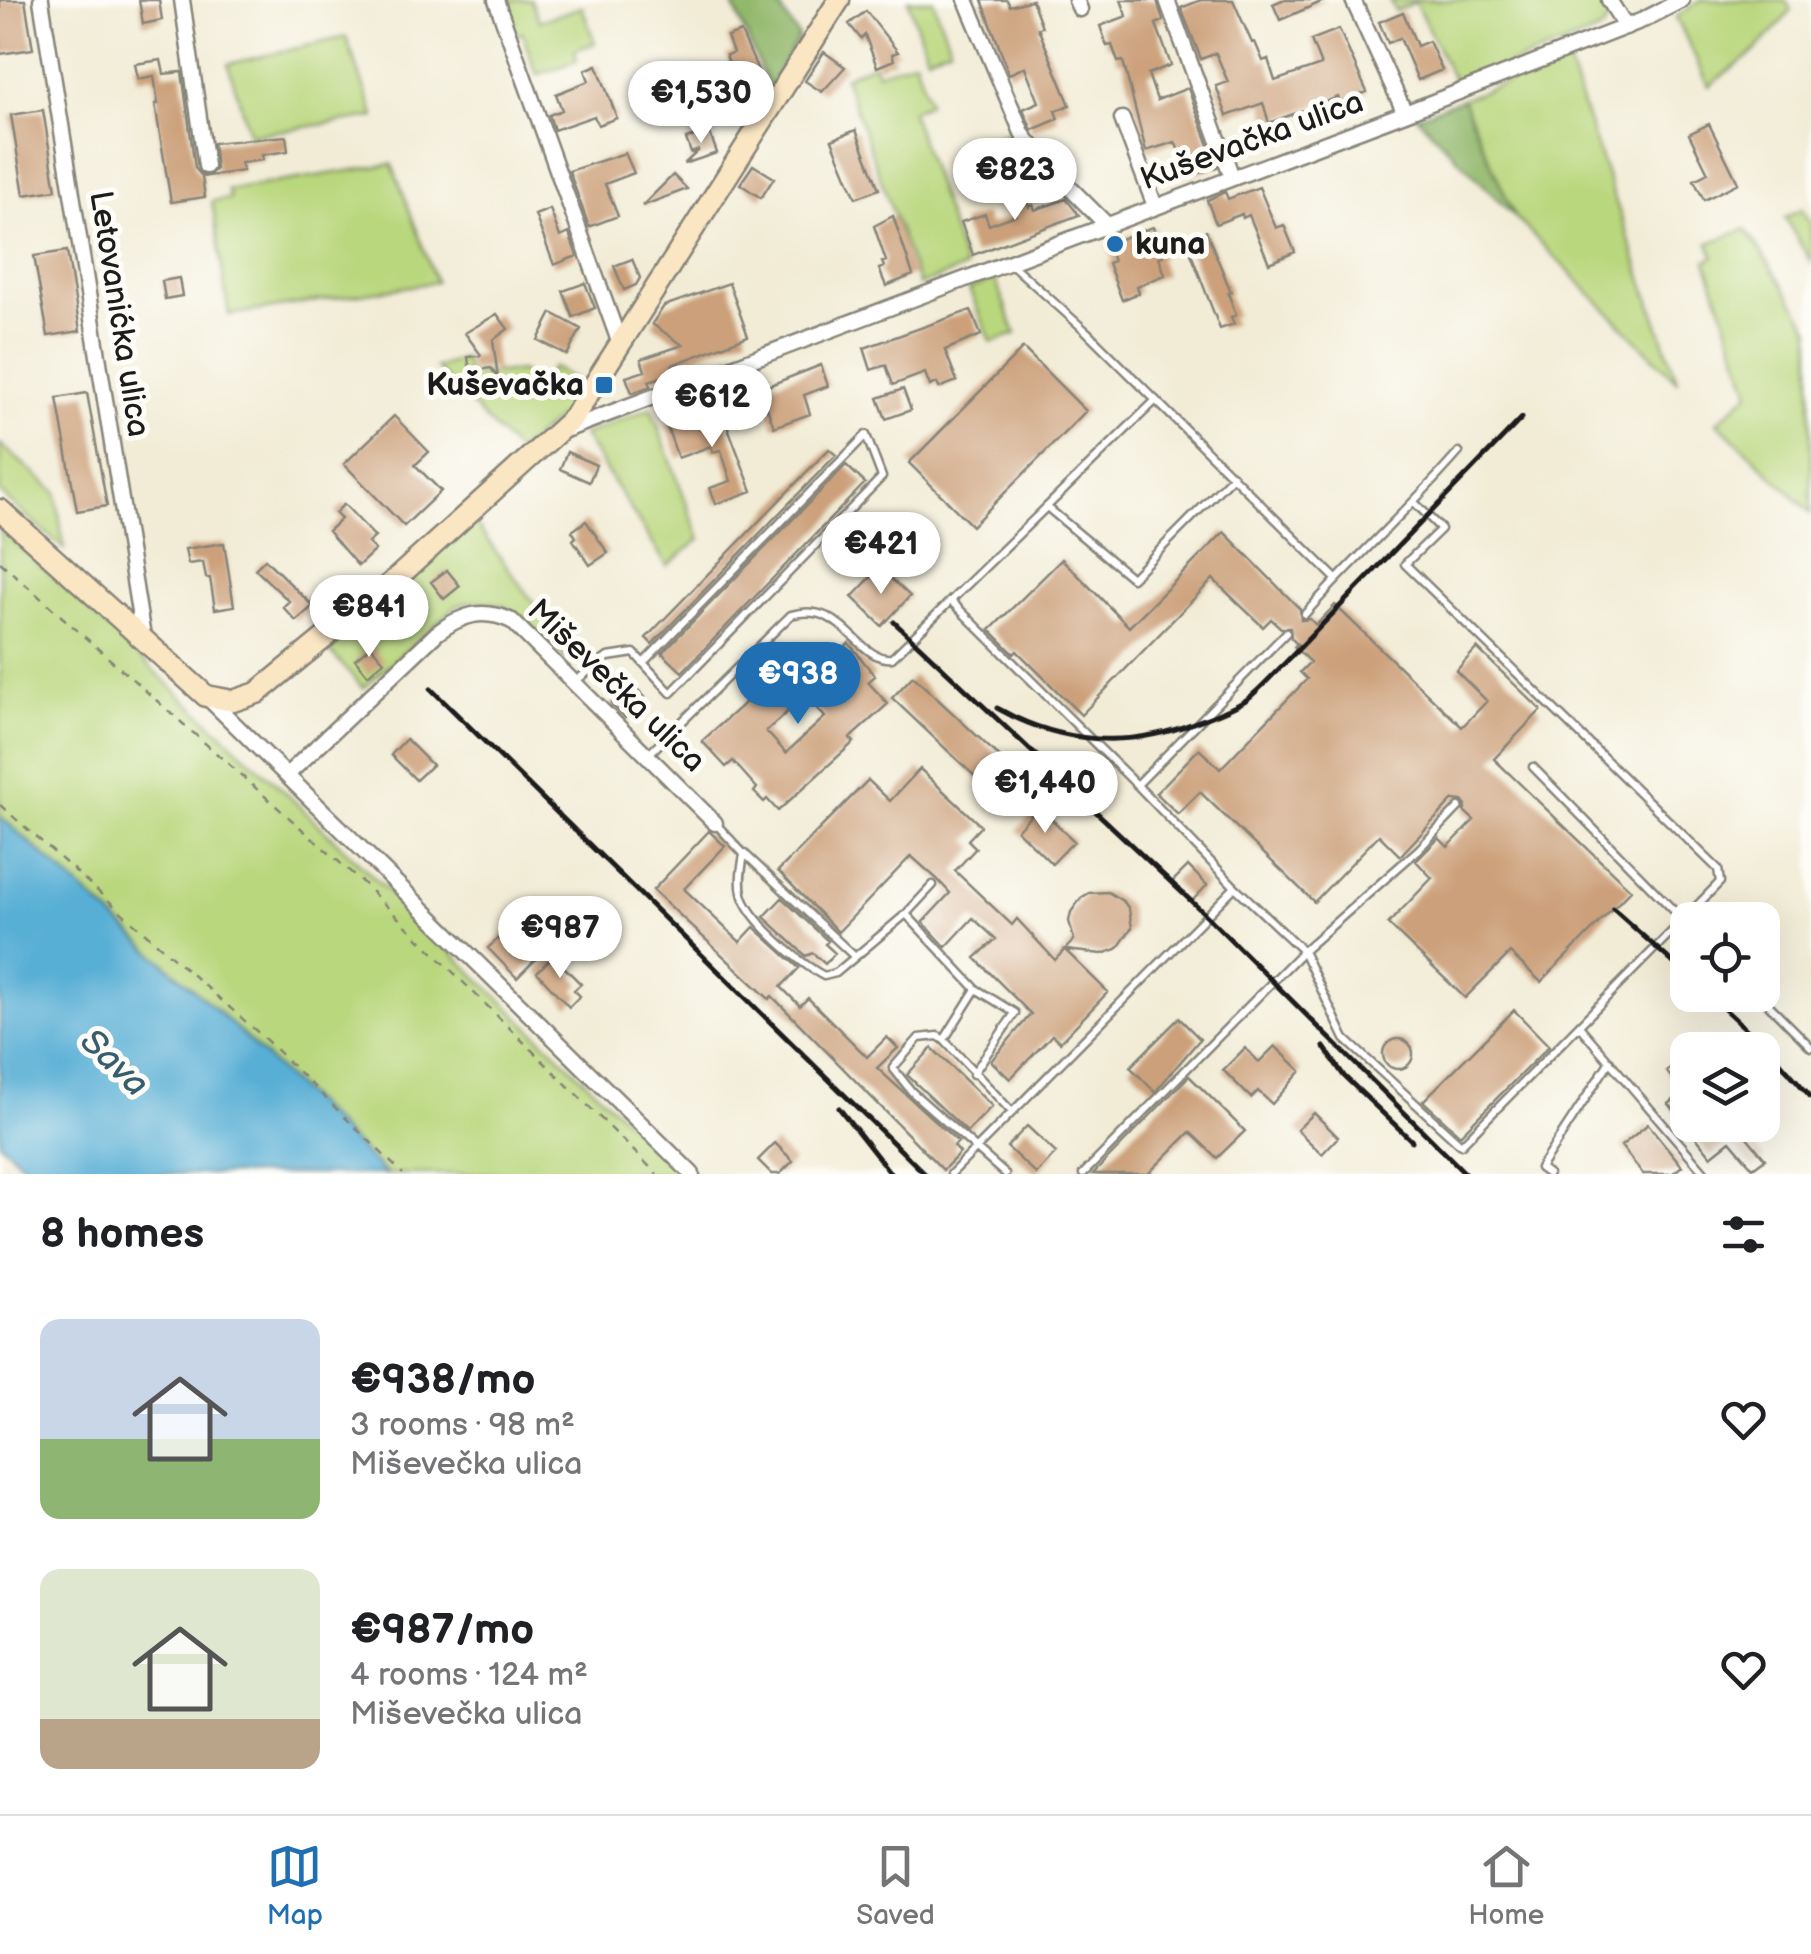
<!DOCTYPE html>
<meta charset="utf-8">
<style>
body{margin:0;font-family:"Balsamiq Sans",sans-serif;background:#f2f2f2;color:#202124;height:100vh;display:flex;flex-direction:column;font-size:38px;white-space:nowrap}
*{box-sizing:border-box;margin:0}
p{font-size:32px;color:#757577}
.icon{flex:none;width:55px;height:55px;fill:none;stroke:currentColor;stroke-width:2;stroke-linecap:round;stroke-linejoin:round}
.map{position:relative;height:1174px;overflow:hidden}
.drawer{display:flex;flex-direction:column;background:#fff;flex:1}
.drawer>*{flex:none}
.buttons{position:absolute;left:1670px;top:902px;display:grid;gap:20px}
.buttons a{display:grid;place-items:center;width:110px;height:110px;border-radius:20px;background:#fff;box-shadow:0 10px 40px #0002;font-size:50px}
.price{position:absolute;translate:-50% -85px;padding:0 22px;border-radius:35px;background:#fff;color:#222;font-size:32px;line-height:65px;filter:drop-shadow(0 2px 5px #0008)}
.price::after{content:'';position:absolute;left:50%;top:60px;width:30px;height:22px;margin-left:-15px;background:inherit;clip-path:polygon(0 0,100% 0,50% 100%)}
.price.selected{background:#1f6fb2;color:#fff}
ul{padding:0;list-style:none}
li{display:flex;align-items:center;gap:30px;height:250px;padding:0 40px}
li span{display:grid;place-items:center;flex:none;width:280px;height:200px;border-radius:20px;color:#555}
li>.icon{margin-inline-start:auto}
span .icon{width:120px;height:120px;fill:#fffc;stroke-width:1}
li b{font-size:42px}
h2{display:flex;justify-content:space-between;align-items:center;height:120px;padding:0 40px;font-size:42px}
.dock{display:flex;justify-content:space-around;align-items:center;height:140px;border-top:2px solid #e0e0e0;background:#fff;font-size:28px;color:#757577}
.dock a{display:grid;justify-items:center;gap:5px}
.dock .selected{color:#1f6fb2}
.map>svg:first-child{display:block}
.green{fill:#b9d77d;stroke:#6a7a4c;stroke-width:2.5}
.forest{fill:#92b86c;stroke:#576a44;stroke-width:2.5}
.water{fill:#59afd5;stroke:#3a6678;stroke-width:2.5}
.building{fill:#cca07a;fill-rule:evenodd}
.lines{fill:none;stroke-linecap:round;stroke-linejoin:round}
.lane-casing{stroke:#878479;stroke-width:11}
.street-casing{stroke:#878479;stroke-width:19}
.secondary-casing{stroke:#878479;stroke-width:25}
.path{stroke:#878479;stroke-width:2.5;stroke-dasharray:8 8;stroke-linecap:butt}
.lane{stroke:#fff;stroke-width:6}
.street{stroke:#fff;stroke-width:14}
.secondary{stroke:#fbe6c3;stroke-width:20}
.rail{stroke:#1c1c1c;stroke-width:5}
.poi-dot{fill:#1f6fb2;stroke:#fdfcf7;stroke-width:4}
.labels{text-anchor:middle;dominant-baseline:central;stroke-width:10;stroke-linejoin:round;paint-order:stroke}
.street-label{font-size:32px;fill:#1c1c1c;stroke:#fdfcf7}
.poi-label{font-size:32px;font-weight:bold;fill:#1c1c1c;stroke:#fdfcf7;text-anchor:start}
.water-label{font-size:35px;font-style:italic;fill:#375e6f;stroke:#fdfcf7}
</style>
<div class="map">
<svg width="1811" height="1174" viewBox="0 0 1811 1174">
<rect width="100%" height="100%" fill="#fdfcf7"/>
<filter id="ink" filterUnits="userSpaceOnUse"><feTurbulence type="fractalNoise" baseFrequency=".01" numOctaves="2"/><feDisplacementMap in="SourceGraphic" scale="20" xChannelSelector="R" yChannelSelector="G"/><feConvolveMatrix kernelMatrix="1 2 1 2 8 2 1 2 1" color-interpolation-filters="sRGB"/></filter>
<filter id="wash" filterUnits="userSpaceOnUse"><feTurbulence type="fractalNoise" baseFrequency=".0048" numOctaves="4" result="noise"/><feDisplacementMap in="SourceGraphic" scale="40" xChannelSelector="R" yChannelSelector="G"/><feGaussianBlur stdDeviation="2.25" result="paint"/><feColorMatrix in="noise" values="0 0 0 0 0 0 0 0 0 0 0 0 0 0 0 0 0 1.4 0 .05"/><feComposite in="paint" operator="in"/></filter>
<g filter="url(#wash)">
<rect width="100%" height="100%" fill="#f2ecd6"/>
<path class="green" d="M 515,0 L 531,0 L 539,21 L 582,7 L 595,43 L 575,50 L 577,61 L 537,75 L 522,33 L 514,36 L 503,4 Z
M 908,0 L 933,0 L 950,47 L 927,56 Z
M 1390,0 L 1603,0 L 1610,16 L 1602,30 L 1456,85 L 1415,2 L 1395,11 Z
M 1700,0 L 1786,0 L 1791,11 L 1754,52 L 1709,86 L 1676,17 Z
M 346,37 L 375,117 L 250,135 L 228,64 Z
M 915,60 L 929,103 L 911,111 L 965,268 L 919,285 L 844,77 L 873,64 L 877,73 Z
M 1567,60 L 1678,382 L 1515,217 L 1462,99 Z
M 1012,131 L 1028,166 L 1002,174 L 1003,184 L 983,190 L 968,145 Z
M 392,164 L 436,282 L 229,315 L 212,201 L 230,199 L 228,190 Z
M 1802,209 L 1811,225 L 1811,262 L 1785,218 Z
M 1746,229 L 1811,329 L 1811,513 L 1717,422 L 1750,392 L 1706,261 L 1714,257 L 1709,243 Z
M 995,279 L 1016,334 L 991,342 L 969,289 Z
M 464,358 L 468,375 L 520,371 L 542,383 L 552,367 L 582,384 L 568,410 L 517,452 L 436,368 Z
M 651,408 L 700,539 L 667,566 L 583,435 Z
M 0,444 L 56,492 L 64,549 L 0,493 Z
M 473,520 L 571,654 L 565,659 C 532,629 504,585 455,607 L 363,688 L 328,649 Z
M 0,528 L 285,792 L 682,1174 L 386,1174 L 219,1012 L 0,816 Z"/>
<path class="forest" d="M 731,0 L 775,0 L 799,37 L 769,88 Z
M 1462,99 L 1515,217 L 1416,116 Z"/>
<path class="water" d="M 0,816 L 219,1012 L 386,1174 L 33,1174 L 0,1143 Z"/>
<g id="blocks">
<path class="building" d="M 0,0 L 25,0 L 33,49 L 0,54 Z
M 139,0 L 159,0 L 162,20 L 143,24 Z
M 982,0 L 1007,0 L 1010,6 L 1032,0 L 1042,27 L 1038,28 L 1070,105 L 1055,111 L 1058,119 L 1032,130 L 1023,109 L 1039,102 L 1025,67 L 1009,74 Z
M 1121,0 L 1157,0 L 1163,21 L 1156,24 L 1171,65 L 1148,74 L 1157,100 L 1188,88 L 1217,167 L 1191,176 L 1175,142 L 1146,151 L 1123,61 L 1118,62 L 1112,45 L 1107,46 L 1100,26 L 1127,16 Z
M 1201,0 L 1233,0 L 1252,43 L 1255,42 L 1263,61 L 1268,59 L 1275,81 L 1321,65 L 1311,40 L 1339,29 L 1367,92 L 1340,102 L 1338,97 L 1269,123 L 1263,103 L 1227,116 L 1216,86 L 1228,82 L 1216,53 L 1201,59 L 1181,8 Z
M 1282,0 L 1326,0 L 1280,20 L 1273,4 Z
M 866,11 L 898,52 L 892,54 L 894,60 L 877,67 L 865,35 L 861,39 L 849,24 Z
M 1403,12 L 1417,46 L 1429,41 L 1442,70 L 1418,80 L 1400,38 L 1388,43 L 1379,22 Z
M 741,32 L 760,75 L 736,84 L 726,55 L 733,53 L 727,37 Z
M 824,52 L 845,67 L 822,92 L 805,81 Z
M 161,60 L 164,74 L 182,72 L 195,168 L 201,175 L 208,176 L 216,169 L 213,143 L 286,136 L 288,151 L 262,155 L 263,160 L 241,163 L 243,171 L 202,177 L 205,197 L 171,202 L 155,104 L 158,104 L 154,76 L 138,79 L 135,64 Z
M 597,65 L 617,118 L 598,125 L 594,116 L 554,130 L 549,115 L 562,110 L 556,94 L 589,81 L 585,70 Z
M 43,110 L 56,190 L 24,195 L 11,115 Z
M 1709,124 L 1738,183 L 1704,200 L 1694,180 L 1708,173 L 1689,134 Z
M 856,130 L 879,189 L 856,198 L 832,140 Z
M 709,131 L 717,153 L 684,164 L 699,150 L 691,153 L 686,139 Z
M 625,153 L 634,173 L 605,184 L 618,216 L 589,227 L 569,171 Z
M 753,165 L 774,178 L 761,198 L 740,184 Z
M 673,175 L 687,189 L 642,206 Z
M 1021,187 L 1029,207 L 1033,205 L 1035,210 L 1066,199 L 1079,215 L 973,255 L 961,222 L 985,214 L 989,225 L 1016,215 L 1007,192 Z
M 1259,187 L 1276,228 L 1284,225 L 1295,252 L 1269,263 L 1249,215 L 1243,218 L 1242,214 L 1216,224 L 1207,200 L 1225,192 L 1228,199 Z
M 550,209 L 560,237 L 569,233 L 577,256 L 554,265 L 535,215 Z
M 893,216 L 913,275 L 886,286 L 879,269 L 884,267 L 882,262 L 886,261 L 874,226 Z
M 1153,227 L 1163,256 L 1159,257 L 1165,275 L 1137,286 L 1139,293 L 1122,300 L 1108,263 L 1113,261 L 1107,244 Z
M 1206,231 L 1231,292 L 1228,293 L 1236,315 L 1231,317 L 1234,324 L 1220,329 L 1185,238 Z
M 67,251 L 80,331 L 48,336 L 34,256 Z
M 632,259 L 640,278 L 636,285 L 624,290 L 614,266 Z
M 179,278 L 182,296 L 165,299 L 162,281 Z
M 585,283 L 595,308 L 573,317 L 563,291 Z
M 729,283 L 748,336 L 672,365 L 674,373 L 649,381 L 651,386 L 632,393 L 626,377 L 645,371 L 641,359 L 683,345 L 652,324 L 664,306 Z
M 971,310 L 981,335 L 945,350 L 957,381 L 939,388 L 937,383 L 930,386 L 925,373 L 893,385 L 886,365 L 871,370 L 864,348 Z
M 552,313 L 581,329 L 567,355 L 538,340 Z
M 497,314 L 508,329 L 493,340 L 498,378 L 491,368 L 470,371 L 468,357 L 481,355 L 465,333 Z
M 1023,348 L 1086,411 L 972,526 L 909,463 Z
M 821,365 L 828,386 L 804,395 L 810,414 L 774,427 L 760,389 Z
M 903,389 L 911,410 L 886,419 L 878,398 Z
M 87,393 L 107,506 L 77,511 L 57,398 Z
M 721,409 L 752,491 L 716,504 L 710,488 L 731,481 L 721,450 L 713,452 L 711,446 L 678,458 L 666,424 L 683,419 L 684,422 Z
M 394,416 L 429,452 L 415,465 L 441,491 L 404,526 L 344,464 Z
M 829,449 L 836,455 L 652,644 L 646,638 Z
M 567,452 L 596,465 L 589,482 L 560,469 Z
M 846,465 L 865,483 L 682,672 L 662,653 Z
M 344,504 L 375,537 L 368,543 L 375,550 L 358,566 L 328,531 L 341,519 L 335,513 Z
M 586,521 L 608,553 L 590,565 L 573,540 L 576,537 L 572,531 Z
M 1224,532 L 1300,609 L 1301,620 L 1310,619 L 1316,625 L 1335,605 L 1462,727 L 1487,701 L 1456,671 L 1477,648 L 1541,710 L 1494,759 L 1631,890 L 1541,982 L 1510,953 L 1465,998 L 1388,924 L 1432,878 L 1416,861 L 1439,838 L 1448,847 L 1474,820 L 1464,811 L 1466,806 L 1462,801 L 1453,800 L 1400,856 L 1379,835 L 1314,902 L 1200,792 L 1178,814 L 1156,793 L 1199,749 L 1220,769 L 1307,679 L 1300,672 L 1310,662 L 1294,647 L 1297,644 L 1291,638 L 1290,628 L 1281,628 L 1271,619 L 1263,627 L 1213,579 L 1081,715 L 1017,651 L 1014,654 L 990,630 L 1062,559 L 1129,627 Z
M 224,543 L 234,606 L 215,609 L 210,578 L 206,578 L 203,562 L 188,564 L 185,549 Z
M 265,559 L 313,606 L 296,621 L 283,607 L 289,601 L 255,569 Z
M 880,568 L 910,596 L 882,626 L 852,597 Z
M 447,570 L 460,586 L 444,599 L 431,582 Z
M 849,643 L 875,676 L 868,682 L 888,704 L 850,738 L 854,742 L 778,811 L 767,799 L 764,802 L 754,792 L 757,788 L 733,761 L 726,767 L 702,741 L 769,681 L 782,695 L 812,665 L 815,669 L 823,662 L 826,665 ZM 805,696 L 825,717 L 786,753 L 766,731 Z
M 371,646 L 384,661 L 368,675 L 355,659 Z
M 913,676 L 1023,779 L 1002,802 L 892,698 Z
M 631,683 L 645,697 L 625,718 L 611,704 Z
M 406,739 L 432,765 L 416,780 L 391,755 Z
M 920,769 L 981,826 L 968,840 L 976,848 L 955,871 L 1012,925 L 1017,919 L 1055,960 L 1074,940 L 1069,921 L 1071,912 L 1081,898 L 1089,893 L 1108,892 L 1124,902 L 1129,909 L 1132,928 L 1117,949 L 1102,954 L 1065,950 L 1108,992 L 1060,1042 L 1052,1035 L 1010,1079 L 991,1061 L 1031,1014 L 975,958 L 996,939 L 973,918 L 946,947 L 923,922 L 950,893 L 937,879 L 911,856 L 838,932 L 778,871 L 868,780 L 890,801 Z
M 1039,807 L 1074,841 L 1052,864 L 1017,830 Z
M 709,831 L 725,846 L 684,889 L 740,942 L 754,927 L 799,968 L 781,987 L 800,1006 L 808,998 L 867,1057 L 887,1037 L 898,1048 L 877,1068 L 958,1142 L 954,1146 L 960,1153 L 943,1170 L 772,996 L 769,999 L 653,890 Z
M 1188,866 L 1207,885 L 1192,901 L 1172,882 Z
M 782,898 L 828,941 L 825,944 L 835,953 L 825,964 L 813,953 L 806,956 L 764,917 Z
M 510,927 L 539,956 L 517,978 L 488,948 Z
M 553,956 L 581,984 L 574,990 L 580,996 L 569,1007 L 537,972 Z
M 1514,1010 L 1549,1046 L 1460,1135 L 1423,1101 Z
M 1179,1018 L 1200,1039 L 1155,1092 L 1130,1067 Z
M1383 1054a15 15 0 1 1 30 0a15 15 0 1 1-30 0Z
M 1275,1046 L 1301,1071 L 1272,1104 L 1258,1091 L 1251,1098 L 1223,1070 L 1245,1048 L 1259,1062 Z
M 932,1048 L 992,1106 L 967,1132 L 907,1075 Z
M 1679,1061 L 1688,1072 L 1688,1125 L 1737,1125 L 1765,1159 L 1753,1168 L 1730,1141 L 1711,1156 L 1669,1104 L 1683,1092 L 1666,1071 Z
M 1189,1076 L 1245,1131 L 1217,1158 L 1190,1132 L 1148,1174 L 1093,1174 Z
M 1314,1113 L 1338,1137 L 1322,1154 L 1297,1130 Z
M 1648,1124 L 1682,1166 L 1672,1174 L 1643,1174 L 1621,1146 Z
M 1027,1126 L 1056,1153 L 1036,1174 L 1007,1147 Z
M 775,1143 L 793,1161 L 780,1174 L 772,1174 L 758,1160 Z"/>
</g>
</g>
<g filter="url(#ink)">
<use href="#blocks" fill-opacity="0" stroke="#878479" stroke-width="2.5"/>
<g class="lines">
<defs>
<path id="lane" d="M 1010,263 L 1087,332 L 1336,579
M 1415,503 L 1441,529 L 1405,564 L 1718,869 L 1720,882 L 1683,920 L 1688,925
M 1048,508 L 1132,578 L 1233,476
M 1305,614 C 1354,558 1410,509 1459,452
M 574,682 L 608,657 L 634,653 L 671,693 L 882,477 L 866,435 L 644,662
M 647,756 L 791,615 C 844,599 857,662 892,658 L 1156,400
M 1137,785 L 1286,633
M 1459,807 L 1418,850 L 1303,951 L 1345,1039 L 1461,1145 L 1683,920 L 1533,767
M 716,824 L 744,854 C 742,867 739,880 742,893 C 747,919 801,964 824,976 L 836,973 L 906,914 L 933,885
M 745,854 L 855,957
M 906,914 L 976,989 L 1015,1013 L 973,1074
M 976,989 L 944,1040 L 938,1036 L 919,1038 L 893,1068 L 912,1092 L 1005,1174
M 1759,995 L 1811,1047
M 1579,1026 L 1706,1174
M 944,1040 L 1012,1112
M 951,1174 L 1235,887 L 1137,785 L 952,602
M 1083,1174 L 1303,951 L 1235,887
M 1548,1174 L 1540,1168 L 1610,1061"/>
<path id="street" d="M 41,0 L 143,637
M 182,0 L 206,166
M 496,0 L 619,341
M 966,0 L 1023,135 L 1048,166 L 1107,225
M 1076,0 L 1080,9
M 1167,0 L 1232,177
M 1353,0 L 1405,113
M 1609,0 L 1626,27
M 1122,119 L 1155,206
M 568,429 L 1405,113 L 1643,20 L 1682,0
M 208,698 L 692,1174
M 288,774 L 437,633 C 462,614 483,608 512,621 L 715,823"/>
<path id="secondary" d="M 0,510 L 206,696 L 233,701 L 257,693 L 389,585 L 573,418 L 839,0"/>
</defs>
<use href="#lane" class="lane-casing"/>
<use href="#street" class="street-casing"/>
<use href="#secondary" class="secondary-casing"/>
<path class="path" d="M 0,562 L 363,883 L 657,1174
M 0,805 L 262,1036 L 403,1174"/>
<use href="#lane" class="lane"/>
<use href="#street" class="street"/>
<use href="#secondary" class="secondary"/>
<path class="rail" d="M 894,622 L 1207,916 L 1466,1174
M 431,689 L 925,1174
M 997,708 C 1060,744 1129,749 1196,722 C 1212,716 1231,710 1246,700 C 1260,690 1272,675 1285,663 L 1522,418
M 1613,909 L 1688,976
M 1709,995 L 1772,1053 L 1811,1097
M 1324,1047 L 1344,1076 L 1412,1141
M 839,1108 L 891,1174"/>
</g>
</g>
<g class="poi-dot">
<circle cx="1115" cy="244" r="10"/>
<rect x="594" y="375" width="20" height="20" rx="5"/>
</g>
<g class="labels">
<g class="street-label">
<text transform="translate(1252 141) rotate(-20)">Kuševačka ulica</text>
<text transform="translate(119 314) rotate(81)">Letovanićka ulica</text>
<text transform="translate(616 686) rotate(44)">Miševečka ulica</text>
</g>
<g class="poi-label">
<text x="1135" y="244">kuna</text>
<text x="584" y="385" text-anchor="end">Kuševačka</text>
</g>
<g class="water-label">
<text transform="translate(114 1063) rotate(44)">Sava</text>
</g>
</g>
</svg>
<div class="buttons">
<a><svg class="icon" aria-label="locate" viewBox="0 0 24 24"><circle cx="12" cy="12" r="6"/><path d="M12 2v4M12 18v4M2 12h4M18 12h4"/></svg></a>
<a><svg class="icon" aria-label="layers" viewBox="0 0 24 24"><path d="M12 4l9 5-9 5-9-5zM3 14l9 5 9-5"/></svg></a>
</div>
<b class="price" style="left:701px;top:146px">€1,530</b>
<b class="price" style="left:1015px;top:223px">€823</b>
<b class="price" style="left:712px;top:450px">€612</b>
<b class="price" style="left:881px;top:597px">€421</b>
<b class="price" style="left:369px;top:660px">€841</b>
<b class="price selected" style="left:798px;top:727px">€938</b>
<b class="price" style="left:1045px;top:836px">€1,440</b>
<b class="price" style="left:560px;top:981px">€987</b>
</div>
<section class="drawer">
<h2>8 homes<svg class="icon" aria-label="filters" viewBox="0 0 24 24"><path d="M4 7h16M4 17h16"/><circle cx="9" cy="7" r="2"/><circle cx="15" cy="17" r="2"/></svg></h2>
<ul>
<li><span style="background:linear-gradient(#c9d6e8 60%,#8fb573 0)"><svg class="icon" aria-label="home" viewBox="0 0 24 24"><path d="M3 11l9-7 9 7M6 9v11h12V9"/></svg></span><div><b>€938/mo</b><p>3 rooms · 98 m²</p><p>Miševečka ulica</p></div><svg class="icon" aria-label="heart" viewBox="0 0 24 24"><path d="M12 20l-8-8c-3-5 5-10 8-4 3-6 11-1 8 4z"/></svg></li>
<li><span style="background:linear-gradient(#dfe7d0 75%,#b9a48a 0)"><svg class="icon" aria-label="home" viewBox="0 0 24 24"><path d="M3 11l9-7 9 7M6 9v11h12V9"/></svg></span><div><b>€987/mo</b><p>4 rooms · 124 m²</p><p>Miševečka ulica</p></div><svg class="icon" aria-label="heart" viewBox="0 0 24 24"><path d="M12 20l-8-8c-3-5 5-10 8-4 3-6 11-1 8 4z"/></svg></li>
</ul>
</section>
<nav class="dock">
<a class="selected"><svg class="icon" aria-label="map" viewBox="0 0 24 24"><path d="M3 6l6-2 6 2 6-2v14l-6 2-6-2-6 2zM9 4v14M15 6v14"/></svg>Map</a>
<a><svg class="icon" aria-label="saved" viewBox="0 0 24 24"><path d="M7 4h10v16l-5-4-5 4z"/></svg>Saved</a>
<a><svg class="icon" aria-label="home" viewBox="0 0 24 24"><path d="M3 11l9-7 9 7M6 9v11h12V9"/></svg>Home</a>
</nav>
